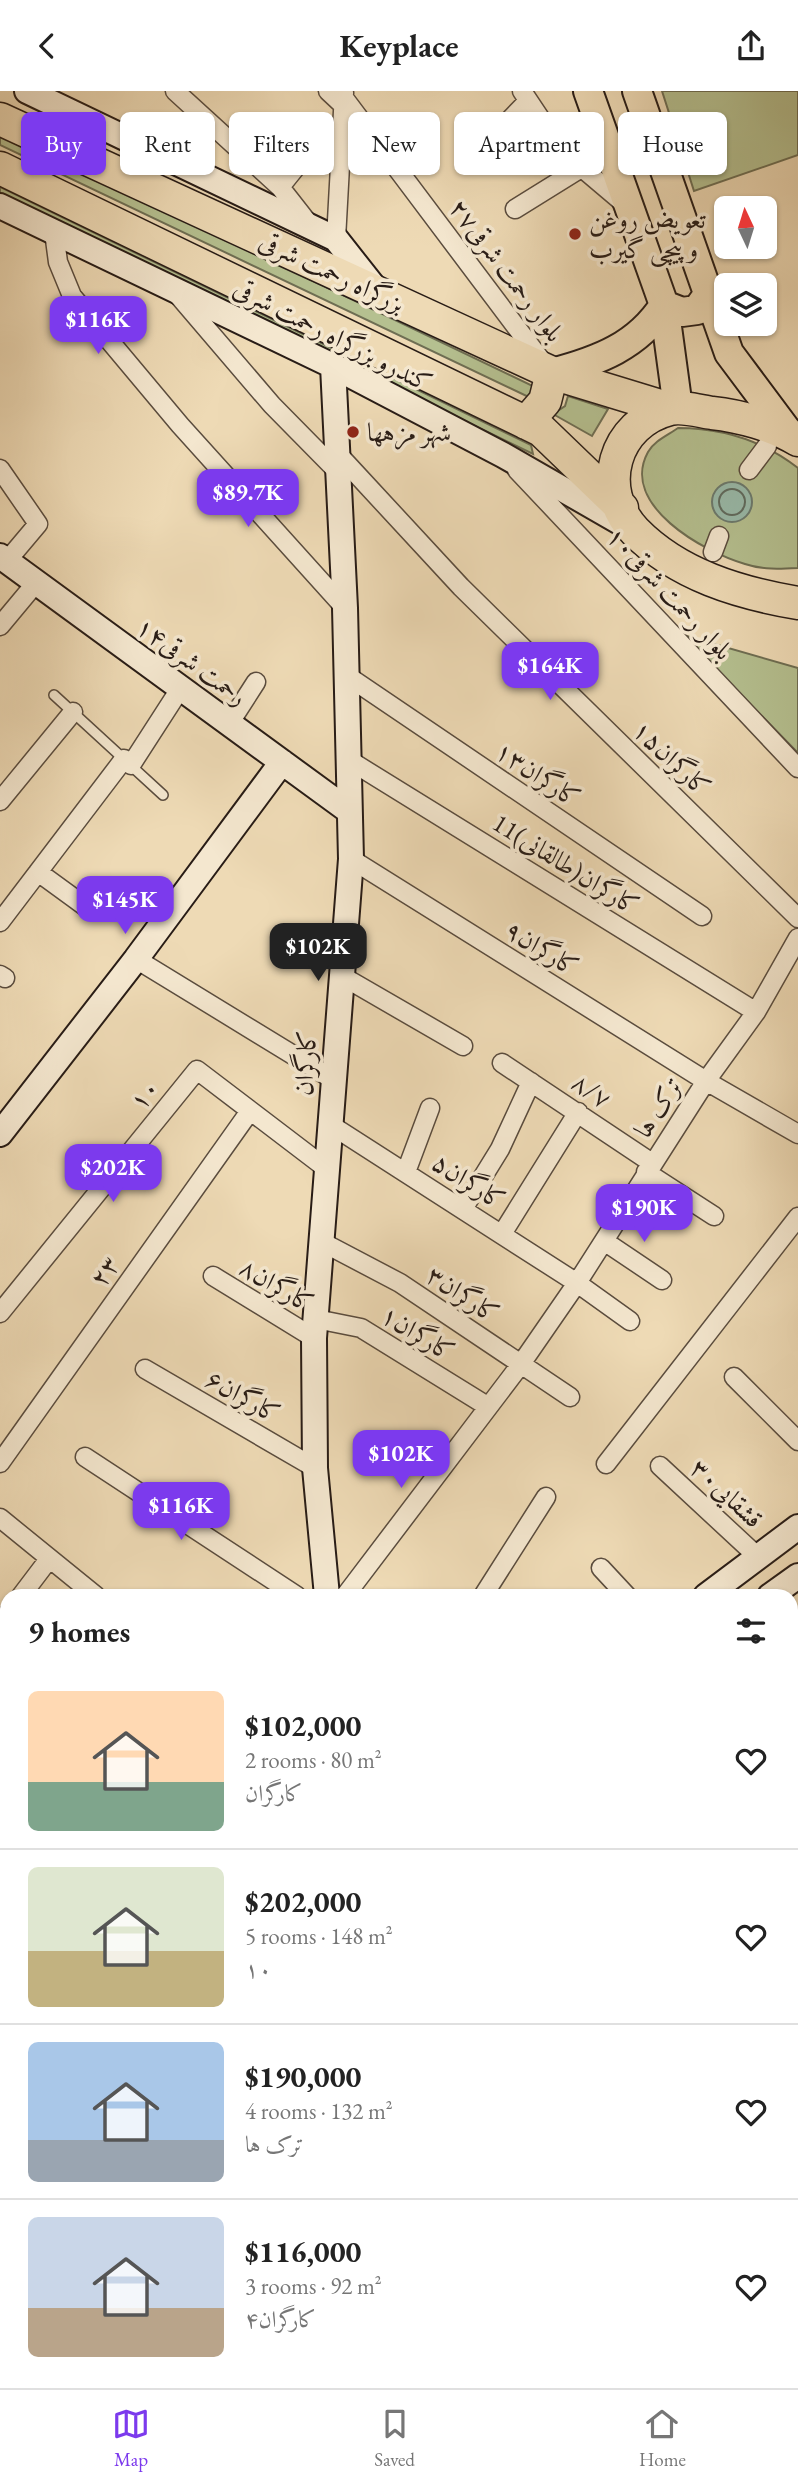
<!DOCTYPE html>
<meta charset="utf-8">
<style>
body{margin:0;font-family:"EB Garamond",Amiri,serif;background:#f2f2f2;color:#222;height:100vh;display:flex;flex-direction:column;font-size:26px;white-space:nowrap}
*{box-sizing:border-box;margin:0}
p{font-size:23px;color:#767676}
.icon{flex:none;width:38px;height:38px;fill:none;stroke:currentColor;stroke-width:2;stroke-linecap:round;stroke-linejoin:round}
.map{position:relative;flex:1;overflow:hidden}
.drawer{position:absolute;left:0px;top:1498px;width:798px;height:800px;display:flex;flex-direction:column;background:#fff;border-radius:21px 21px 0 0;box-shadow:0 2px 5px #0004}
.drawer>*{flex:none}
.top-card{position:absolute;left:21px;top:21px;width:756px;height:63px;display:flex;gap:14px}
.needle{width:46px;rotate:356deg}
.controls{position:absolute;left:714px;top:105px;display:grid;gap:14px}
.controls a{display:grid;place-items:center;width:63px;height:63px;border-radius:10px;background:#fff;box-shadow:0 2px 5px #0004;font-size:35px}
.price{position:absolute;translate:-50% -60px;padding:0 16px;border-radius:14px;background:#7c3aed;color:#fff;font-size:23px;line-height:46px;filter:drop-shadow(0 2px 4px #0008)}
.price::after{content:'';position:absolute;left:50%;top:42px;width:21px;height:16px;margin-left:-10px;background:inherit;clip-path:polygon(0 0,100% 0,50% 100%)}
.price.on{background:#222;color:#fff}
ul{padding:0;list-style:none}
li{display:flex;align-items:center;gap:21px;height:175px;padding:0 28px}
li+li{border-top:2px solid #e0e0e0}
li span{display:grid;place-items:center;flex:none;width:196px;height:140px;border-radius:10px;color:#555}
li>.icon{margin-inline-start:auto}
span .icon{width:84px;height:84px;fill:#fffc;stroke-width:1}
li b{font-size:30px}
h2{display:flex;justify-content:space-between;align-items:center;height:84px;padding:0 28px;font-size:30px}
.tag{padding:0 24px;border-radius:10px;background:#fff;box-shadow:0 2px 5px #0004;font-size:24px;line-height:63px}
.tag.on{background:#7c3aed;color:#fff}
header{display:flex;justify-content:space-between;align-items:center;height:91px;padding:0 28px;background:#fff;font-size:32px;font-weight:700}
.tab-bar{display:flex;justify-content:space-around;align-items:center;height:98px;border-top:2px solid #e0e0e0;background:#fff;font-size:19px;color:#767676}
.tab-bar a{display:grid;justify-items:center;gap:4px}
.tab-bar .on{color:#7c3aed}
.map>svg:first-child{display:block}
.green{fill:#b5c090;stroke:#6e6e53;stroke-width:2}
.water{fill:#99bbab;stroke:#6c7b6f;stroke-width:2}
.lines{fill:none;stroke-linecap:round;stroke-linejoin:round}
.shore{stroke:#606c60;stroke-width:2}
.lane-casing{stroke:#5a4c3e;stroke-width:12}
.street-casing{stroke:#5a4c3e;stroke-width:21}
.secondary-casing{stroke:#281c16;stroke-width:28}
.primary-casing{stroke:#281c16;stroke-width:32}
.highway-casing{stroke:#281c16;stroke-width:35}
.lane{stroke:#f4e7cf;stroke-width:9}
.street{stroke:#f4e7cf;stroke-width:18}
.secondary{stroke:#f4e7cf;stroke-width:24}
.primary{stroke:#eedab5;stroke-width:28}
.highway{stroke:#eedab5;stroke-width:32}
.poi-dot{fill:#8f2418;stroke:#f4e7cf;stroke-width:2.5}
.labels{text-anchor:middle;dominant-baseline:central;stroke-width:7;stroke-linejoin:round;paint-order:stroke}
.poi-label{font-size:26px;fill:#281c16;stroke:#f4e7cf;text-anchor:start}
.street-label{font-size:26px;fill:#281c16;stroke:#f4e7cf}
</style>
<header><svg class="icon" aria-label="back" viewBox="0 0 24 24"><path d="M15 5l-7 7 7 7"/></svg>Keyplace<svg class="icon" aria-label="share" viewBox="0 0 24 24"><path d="M12 15V3M7 8l5-5 5 5M5 13v7h14v-7"/></svg></header>
<div class="map">
<svg width="798" height="2297" viewBox="0 0 798 2297">
<rect width="100%" height="100%" fill="#eedab5"/>
<filter id="stains"><feTurbulence type="fractalNoise" baseFrequency=".00286" numOctaves="4"/><feColorMatrix values="0 0 0 0 .2 0 0 0 0 .09 0 0 0 0 .02 0 0 0 .5 -.17"/></filter>
<radialGradient id="worn" r=".72"><stop offset=".6" stop-color="#630" stop-opacity="0"/><stop offset="1" stop-color="#630" stop-opacity=".3"/></radialGradient>
<path class="green" d="M 662,0 L 798,0 L 798,64 L 694,100 Z
M 0,40 L 539,298 L 535,309 L 0,54 Z
M 0,96 L 531,354 L 533,363 L 0,103 Z
M 568,305 L 608,318 L 592,345 L 553,323 L 565,315 Z
M 678,337 C 723,337 762,349 798,377 L 798,477 C 780,478 763,479 745,473 C 704,461 619,414 648,361 C 654,350 668,344 678,337 Z
M 683,544 L 798,577 L 798,662 Z"/>
<path class="water" d="M712 411a20 20 0 1 1 40 0a20 20 0 1 1-40 0Z"/>
<g class="lines">
<path class="shore" d="M719 411a13 13 0 1 1 26 0a13 13 0 1 1-26 0Z"/>
<defs>
<path id="lane" d="M 54,604 L 163,704"/>
<path id="street" d="M 175,0 L 280,96 L 309,133
M 328,0 L 344,15
M 522,0 L 562,60 L 627,115
M 344,7 L 544,273
M 474,66 L 528,10
M 172,70 L 209,31
M 280,96 L 305,65
M 515,118 L 581,77
M 54,141 L 58,171 L 72,205 L 180,334 L 345,517
M 336,148 L 344,2
M 177,203 L 272,314 L 338,381
M 337,362 L 461,496 L 798,827
M 0,378 L 38,433 L 6,471
M 517,379 L 798,677
M 749,379 L 767,355
M 713,461 L 719,445
M 0,535 L 35,493
M 346,584 L 702,825
M 229,633 L 256,591
M 349,669 L 756,921
M 131,674 L 180,598
M 0,710 L 73,621
M 351,768 L 706,990 L 798,1043
M 38,781 L 86,816
M 0,831 L 124,668
M 136,868 L 334,989
M 0,884 L 5,887
M 342,885 L 463,955
M 502,972 L 652,1072
M 331,1034 L 577,1192 L 630,1230
M 406,1081 L 430,1017
M 646,1081 L 714,1125
M 463,1118 L 500,1058 L 531,991
M 502,1143 L 578,1021
M 604,1150 L 662,1189
M 322,1151 L 400,1192 L 570,1306
M 213,1185 L 314,1247
M 0,1222 L 197,979 L 327,1078
M 316,1228 L 361,1237 L 487,1315
M 145,1278 L 315,1377
M 734,1286 L 798,1350
M 85,1366 L 297,1505
M 0,1372 L 250,1020
M 606,1373 L 798,1126
M 660,1375 L 758,1466
M 0,1427 L 96,1505
M 601,1477 L 627,1505
M 21,1505 L 49,1468
M 345,1505 L 521,1273 L 577,1192 L 706,990 L 756,921 L 798,847
M 483,1505 L 546,1406
M 0,1532 L 7,1523
M 0,1570 L 7,1576
M 0,1712 L 3,1715 L 0,1719
M 0,1848 L 7,1841
M 0,1892 L 7,1898
M 791,1927 L 798,1919
M 791,1946 L 798,1949
M 791,2048 L 798,2038
M 791,2142 L 798,2133
M 0,2159 L 7,2166
M 791,2202 L 798,2208
M 0,2257 L 7,2251
M 145,2291 L 152,2297
M 623,2291 L 626,2297
M 738,2291 L 743,2297
M 172,2297 L 178,2291
M 333,2297 L 341,2291"/>
<path id="secondary" d="M 27,0 L 336,148 L 377,200
M 0,115 L 333,275 L 503,364 L 632,438
M 0,465 L 349,720
M 0,1043 L 136,868 L 282,671
M 327,1505 L 315,1377 L 314,1247 L 351,768 L 345,517 L 333,275
M 706,1505 L 798,1436
M 770,1505 L 798,1485
M 0,2034 L 7,2029
M 481,2291 L 482,2297"/>
<path id="primary" d="M 588,0 L 664,214 L 678,317
M 637,0 L 729,262 L 791,345
M 552,282 C 598,270 638,255 664,214 L 682,221 L 697,219 L 707,205"/>
<path id="highway" d="M 0,28 L 552,282 L 670,318
M 0,77 L 541,339 L 622,417
M 526,332 L 545,310 L 552,282
M 798,349 C 773,334 740,325 712,322 C 699,320 682,315 670,318 C 614,332 595,398 635,440 C 678,484 739,502 798,512"/>
</defs>
<use href="#lane" class="lane-casing"/>
<use href="#street" class="street-casing"/>
<use href="#secondary" class="secondary-casing"/>
<use href="#primary" class="primary-casing"/>
<use href="#highway" class="highway-casing"/>
<use href="#lane" class="lane"/>
<use href="#street" class="street"/>
<use href="#secondary" class="secondary"/>
<use href="#primary" class="primary"/>
<use href="#highway" class="highway"/>
</g>
<g class="poi-dot">
<circle cx="575" cy="143" r="7"/>
<circle cx="353" cy="341" r="7"/>
</g>
<g class="labels">
<g class="poi-label">
<text x="589" y="128">تعویض روغن<tspan x="589" dy="30">و پیچی گیرب</tspan></text>
<text x="367" y="341">شهر مزهها</text>
</g>
<g class="street-label">
<text transform="translate(507 179) rotate(53)">بلوار رحمت شرقی۲۷</text>
<text transform="translate(332 181) rotate(25)">بزرگراه رحمت شرقی</text>
<text transform="translate(333 244) rotate(27)">کندرو بزرگراه رحمت شرقی</text>
<text transform="translate(670 502) rotate(47)">۱۰بلوار رحمت شرقی</text>
<text transform="translate(192 570) rotate(36)">۱۴رحمت شرقی</text>
<text transform="translate(672 667) rotate(44)">۱۵کارگران</text>
<text transform="translate(538 683) rotate(34)">کارگران۱۳</text>
<text transform="translate(566 773) rotate(32)">11کارگران(طالقانی)</text>
<text transform="translate(542 857) rotate(32)">کارگران۹</text>
<text transform="translate(305 972) rotate(-86)">کارگران</text>
<text transform="translate(592 999) rotate(34)">۸/۷</text>
<text transform="translate(144 1003) rotate(-51)">۱۰</text>
<text transform="translate(658 1016) rotate(-57)">ترک ها</text>
<text transform="translate(469 1090) rotate(33)">کارگران۵</text>
<text transform="translate(104 1180) rotate(-55)">۲۳</text>
<text transform="translate(277 1194) rotate(31)">کارگران۸</text>
<text transform="translate(463 1203) rotate(34)">کارگران۳</text>
<text transform="translate(418 1242) rotate(32)">۱کارگران</text>
<text transform="translate(243 1305) rotate(30)">۶کارگران</text>
<text transform="translate(727 1402) rotate(43)">قشقایی۳۰</text>
</g>
</g>
<rect width="100%" height="100%" filter="url(#stains)"/>
<rect width="100%" height="100%" fill="url(#worn)"/>
</svg>
<div class="controls">
<a><svg class="needle" viewBox="-14 -14 28 28"><path d="M0-13l5 13h-10z" fill="#e53935"/><path d="M0 13l5-13h-10z" fill="#767676"/></svg></a>
<a><svg class="icon" aria-label="layers" viewBox="0 0 24 24"><path d="M12 4l9 5-9 5-9-5zM3 14l9 5 9-5"/></svg></a>
</div>
<b class="price" style="left:98px;top:265px">$116K</b>
<b class="price" style="left:248px;top:438px">$89.7K</b>
<b class="price" style="left:550px;top:611px">$164K</b>
<b class="price" style="left:125px;top:845px">$145K</b>
<b class="price on" style="left:318px;top:892px">$102K</b>
<b class="price" style="left:113px;top:1113px">$202K</b>
<b class="price" style="left:644px;top:1153px">$190K</b>
<b class="price" style="left:401px;top:1399px">$102K</b>
<b class="price" style="left:181px;top:1451px">$116K</b>
<div class="top-card">
<a class="tag on">Buy</a>
<a class="tag">Rent</a>
<a class="tag">Filters</a>
<a class="tag">New</a>
<a class="tag">Apartment</a>
<a class="tag">House</a>
</div>
<section class="drawer">
<h2>9 homes<svg class="icon" aria-label="filters" viewBox="0 0 24 24"><path d="M4 7h16M4 17h16"/><circle cx="9" cy="7" r="2"/><circle cx="15" cy="17" r="2"/></svg></h2>
<ul>
<li><span style="background:linear-gradient(#ffd9b3 65%,#7fa58c 0)"><svg class="icon" aria-label="home" viewBox="0 0 24 24"><path d="M3 11l9-7 9 7M6 9v11h12V9"/></svg></span><div><b>$102,000</b><p>2 rooms · 80 m²</p><p>کارگران</p></div><svg class="icon" aria-label="heart" viewBox="0 0 24 24"><path d="M12 20l-8-8c-3-5 5-10 8-4 3-6 11-1 8 4z"/></svg></li>
<li><span style="background:linear-gradient(#dfe7d0 60%,#c2b280 0)"><svg class="icon" aria-label="home" viewBox="0 0 24 24"><path d="M3 11l9-7 9 7M6 9v11h12V9"/></svg></span><div><b>$202,000</b><p>5 rooms · 148 m²</p><p>۱۰</p></div><svg class="icon" aria-label="heart" viewBox="0 0 24 24"><path d="M12 20l-8-8c-3-5 5-10 8-4 3-6 11-1 8 4z"/></svg></li>
<li><span style="background:linear-gradient(#a9c7e8 70%,#9aa5b1 0)"><svg class="icon" aria-label="home" viewBox="0 0 24 24"><path d="M3 11l9-7 9 7M6 9v11h12V9"/></svg></span><div><b>$190,000</b><p>4 rooms · 132 m²</p><p>ترک ها</p></div><svg class="icon" aria-label="heart" viewBox="0 0 24 24"><path d="M12 20l-8-8c-3-5 5-10 8-4 3-6 11-1 8 4z"/></svg></li>
<li><span style="background:linear-gradient(#c9d6e8 65%,#b9a48a 0)"><svg class="icon" aria-label="home" viewBox="0 0 24 24"><path d="M3 11l9-7 9 7M6 9v11h12V9"/></svg></span><div><b>$116,000</b><p>3 rooms · 92 m²</p><p>کارگران۴</p></div><svg class="icon" aria-label="heart" viewBox="0 0 24 24"><path d="M12 20l-8-8c-3-5 5-10 8-4 3-6 11-1 8 4z"/></svg></li>
</ul>
</section>
</div>
<nav class="tab-bar">
<a class="on"><svg class="icon" aria-label="map" viewBox="0 0 24 24"><path d="M3 6l6-2 6 2 6-2v14l-6 2-6-2-6 2zM9 4v14M15 6v14"/></svg>Map</a>
<a><svg class="icon" aria-label="saved" viewBox="0 0 24 24"><path d="M7 4h10v16l-5-4-5 4z"/></svg>Saved</a>
<a><svg class="icon" aria-label="home" viewBox="0 0 24 24"><path d="M3 11l9-7 9 7M6 9v11h12V9"/></svg>Home</a>
</nav>
